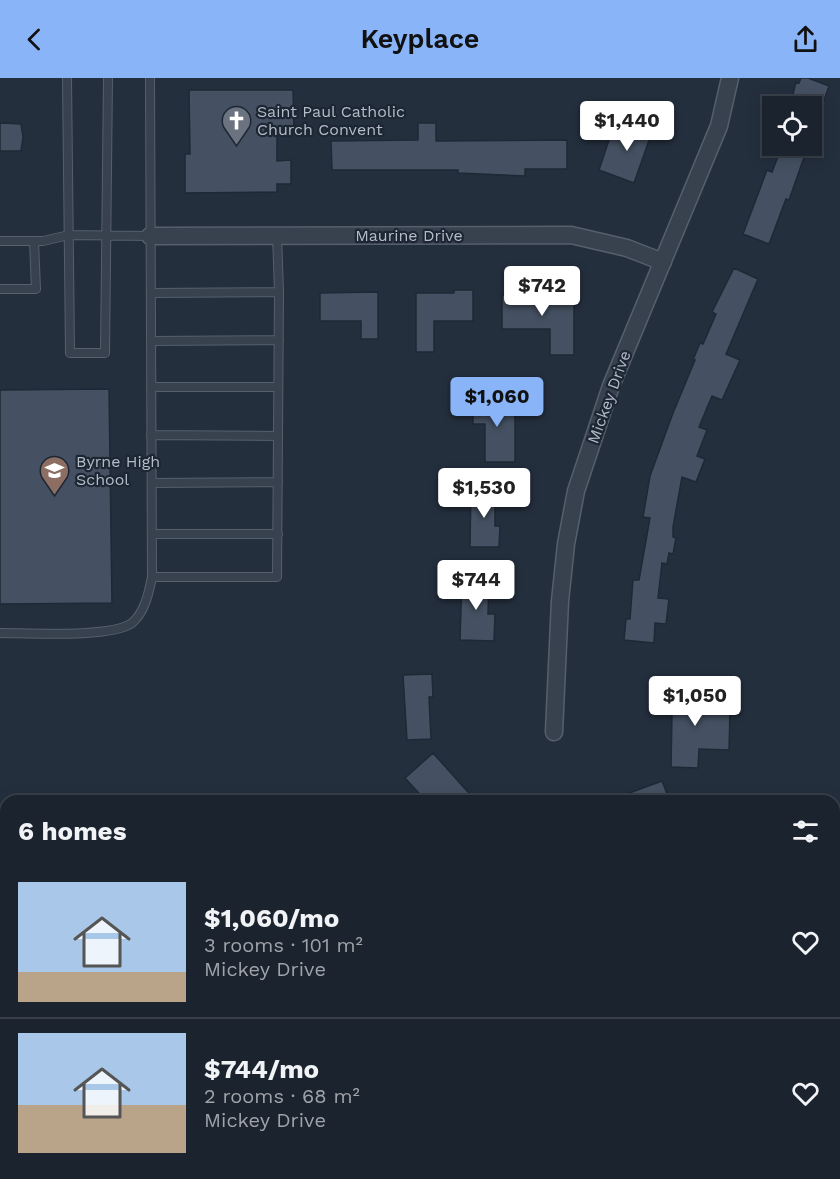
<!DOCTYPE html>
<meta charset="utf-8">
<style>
body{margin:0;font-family:"Work Sans",sans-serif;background:#242b36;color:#f1f3f6;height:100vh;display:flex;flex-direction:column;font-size:22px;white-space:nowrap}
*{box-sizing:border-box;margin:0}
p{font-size:20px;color:#a0a4aa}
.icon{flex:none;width:33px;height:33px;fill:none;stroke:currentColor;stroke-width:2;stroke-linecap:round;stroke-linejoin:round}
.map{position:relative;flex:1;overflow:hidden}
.drawer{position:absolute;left:0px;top:717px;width:840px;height:384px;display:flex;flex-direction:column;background:#1b232e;border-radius:18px 18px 0 0;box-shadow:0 3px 15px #0003,0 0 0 2px #39404a}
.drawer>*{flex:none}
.buttons{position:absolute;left:762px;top:18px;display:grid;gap:12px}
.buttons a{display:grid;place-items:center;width:60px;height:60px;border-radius:0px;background:#1b232e;box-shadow:0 3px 15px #0003,0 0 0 2px #39404a;font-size:30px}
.price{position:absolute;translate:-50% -51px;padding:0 14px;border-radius:6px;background:#fff;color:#222;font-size:20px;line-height:39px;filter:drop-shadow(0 2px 3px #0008)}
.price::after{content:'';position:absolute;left:50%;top:36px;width:18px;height:14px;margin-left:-9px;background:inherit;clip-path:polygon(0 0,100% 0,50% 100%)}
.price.current{background:#8ab4f8;color:#111}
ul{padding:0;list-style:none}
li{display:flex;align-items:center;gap:18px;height:150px;padding:0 18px}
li+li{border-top:2px solid #39404a}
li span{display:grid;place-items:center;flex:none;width:168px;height:120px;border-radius:0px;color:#555}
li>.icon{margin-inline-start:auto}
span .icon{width:72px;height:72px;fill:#fffc;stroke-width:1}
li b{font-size:26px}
h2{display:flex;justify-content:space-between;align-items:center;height:72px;padding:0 18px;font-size:26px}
header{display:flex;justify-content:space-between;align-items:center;height:78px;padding:0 18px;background:#8ab4f8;color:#111;font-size:27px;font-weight:600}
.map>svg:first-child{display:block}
.green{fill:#263c3f}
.building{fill:#455162;stroke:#1f2835;stroke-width:1.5}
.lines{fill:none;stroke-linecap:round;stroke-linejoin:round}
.service-casing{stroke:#565f6c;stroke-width:10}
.minor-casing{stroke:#565f6c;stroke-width:19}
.service{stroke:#38414e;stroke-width:8}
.minor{stroke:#38414e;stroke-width:16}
.labels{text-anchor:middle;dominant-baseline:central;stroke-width:4.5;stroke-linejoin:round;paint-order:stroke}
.poi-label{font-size:16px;fill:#b4bcc9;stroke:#1d2633;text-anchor:start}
.street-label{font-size:16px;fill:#b4bcc9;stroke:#1d2633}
</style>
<header><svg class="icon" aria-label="back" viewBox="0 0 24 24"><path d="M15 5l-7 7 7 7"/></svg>Keyplace<svg class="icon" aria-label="share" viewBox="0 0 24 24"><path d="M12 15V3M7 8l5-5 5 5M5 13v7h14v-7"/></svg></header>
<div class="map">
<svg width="840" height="1101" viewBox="0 0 840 1101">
<rect width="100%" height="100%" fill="#242f3e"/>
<path class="green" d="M 0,877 L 6,877 L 6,1095 L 191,1095 L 169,1101 L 0,1101 Z"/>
<path class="building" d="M 801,0 L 808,0 L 829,8 L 822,28 L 790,28 L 796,4 L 799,5 Z
M 189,12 L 293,12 L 294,51 L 277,51 L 277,83 L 291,82 L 291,106 L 277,106 L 277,114 L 185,115 L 185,76 L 190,76 Z
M 630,42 L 653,51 L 634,105 L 599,92 L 611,56 L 624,58 Z
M 0,45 L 21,46 L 23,59 L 21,73 L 0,73 Z
M 418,45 L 436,45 L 436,63 L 567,62 L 567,91 L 525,91 L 525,98 L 458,95 L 458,92 L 332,92 L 331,63 L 418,62 Z
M 782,68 L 808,68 L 789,122 L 786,121 L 769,166 L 743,156 L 767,92 L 772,94 Z
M 734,190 L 758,201 L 726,276 L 740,282 L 722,322 L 712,318 L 699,349 L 707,352 L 697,378 L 705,381 L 696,404 L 682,399 L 673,449 L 673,459 L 676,460 L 673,476 L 669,475 L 667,486 L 662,485 L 658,520 L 669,521 L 666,546 L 655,545 L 654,565 L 624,562 L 626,541 L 630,541 L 633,502 L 639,502 L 650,440 L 643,439 L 650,398 L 673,335 L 695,282 L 693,282 L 700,265 L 703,266 L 716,236 L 712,234 Z
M 454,212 L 473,212 L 473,243 L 434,243 L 434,274 L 416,274 L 416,215 L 454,215 Z
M 525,213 L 547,213 L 547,216 L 556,216 L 556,219 L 574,219 L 574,277 L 550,277 L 550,251 L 502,251 L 502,217 L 525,216 Z
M 378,214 L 378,261 L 361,261 L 361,243 L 320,243 L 320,215 Z
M 109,311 L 112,525 L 0,526 L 0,312 Z
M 473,322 L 515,322 L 515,384 L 485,384 L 485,346 L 473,346 Z
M 471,409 L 495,410 L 495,448 L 500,448 L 499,469 L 470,469 Z
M 462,499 L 489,500 L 488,536 L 495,536 L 494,563 L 460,562 Z
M 432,596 L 433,619 L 429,619 L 431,661 L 407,662 L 403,597 Z
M 668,609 L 700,610 L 700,633 L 730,633 L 729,672 L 699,671 L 698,690 L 671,689 L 672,636 L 667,636 Z
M 433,675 L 476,723 L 426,723 L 405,700 Z
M 662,703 L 670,723 L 613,723 L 613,721 Z"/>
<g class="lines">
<defs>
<path id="service" d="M 67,0 L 70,275 L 105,275 L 108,0
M 0,163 L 43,163 L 69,157 L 150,158
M 0,211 L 36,211 L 34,163
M 151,215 L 279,214
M 151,263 L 279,262
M 151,309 L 278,309
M 151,357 L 278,358
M 152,405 L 278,404
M 152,456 L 278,456
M 152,499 L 277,499 L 279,214 L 277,157
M 0,555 C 28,555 112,560 132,545 C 145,534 149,514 152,499 L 150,0"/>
<path id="minor" d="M 150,158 L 571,157 L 627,170 L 663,184
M 554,654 L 560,523 L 566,466 L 576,413 L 611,308 L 719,48 L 730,0
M 834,1072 L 840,1072
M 318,1101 L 334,1095
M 715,1101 L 715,1095"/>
</defs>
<use href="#service" class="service-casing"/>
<use href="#minor" class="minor-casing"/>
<use href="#service" class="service"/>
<use href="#minor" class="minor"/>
</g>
<defs>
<symbol id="church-pin" viewBox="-11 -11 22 30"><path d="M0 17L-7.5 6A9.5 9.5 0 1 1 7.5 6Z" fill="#6b7280" stroke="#1d2633"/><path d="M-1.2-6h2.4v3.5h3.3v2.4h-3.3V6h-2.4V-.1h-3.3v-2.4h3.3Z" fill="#fff"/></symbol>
<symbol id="school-pin" viewBox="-11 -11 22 30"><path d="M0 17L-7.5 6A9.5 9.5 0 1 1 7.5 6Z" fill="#8d6e63" stroke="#1d2633"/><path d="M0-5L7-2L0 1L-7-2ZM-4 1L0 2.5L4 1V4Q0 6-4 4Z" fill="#fff"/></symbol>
</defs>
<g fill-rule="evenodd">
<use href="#church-pin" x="220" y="26" width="33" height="45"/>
<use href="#school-pin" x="38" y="376" width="33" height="45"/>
</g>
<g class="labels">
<g class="poi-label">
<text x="257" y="33">Saint Paul Catholic<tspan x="257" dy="18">Church Convent</tspan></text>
<text x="76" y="383">Byrne High<tspan x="76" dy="18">School</tspan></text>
</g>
<g class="street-label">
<text x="409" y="157">Maurine Drive</text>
<text transform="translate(609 319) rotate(-70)">Mickey Drive</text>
</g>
</g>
</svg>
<div class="buttons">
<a><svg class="icon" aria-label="locate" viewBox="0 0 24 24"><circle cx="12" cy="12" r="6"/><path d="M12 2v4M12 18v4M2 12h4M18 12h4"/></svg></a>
</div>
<b class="price" style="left:627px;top:74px">$1,440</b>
<b class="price" style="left:542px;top:239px">$742</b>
<b class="price current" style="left:497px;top:350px">$1,060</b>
<b class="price" style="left:484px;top:441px">$1,530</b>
<b class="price" style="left:476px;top:533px">$744</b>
<b class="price" style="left:695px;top:649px">$1,050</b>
<section class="drawer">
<h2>6 homes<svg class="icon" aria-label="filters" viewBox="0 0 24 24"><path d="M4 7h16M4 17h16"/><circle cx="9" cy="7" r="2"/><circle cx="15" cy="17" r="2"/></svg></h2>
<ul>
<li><span style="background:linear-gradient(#a9c7e8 75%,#b9a48a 0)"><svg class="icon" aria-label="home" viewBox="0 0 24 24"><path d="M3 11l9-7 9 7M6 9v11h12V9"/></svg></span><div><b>$1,060/mo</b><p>3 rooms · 101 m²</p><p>Mickey Drive</p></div><svg class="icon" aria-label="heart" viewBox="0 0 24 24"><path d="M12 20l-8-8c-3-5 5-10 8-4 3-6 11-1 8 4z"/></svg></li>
<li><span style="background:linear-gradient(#a9c7e8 60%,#b9a48a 0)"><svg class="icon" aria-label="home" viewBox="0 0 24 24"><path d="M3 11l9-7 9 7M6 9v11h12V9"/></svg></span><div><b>$744/mo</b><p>2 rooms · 68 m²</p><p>Mickey Drive</p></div><svg class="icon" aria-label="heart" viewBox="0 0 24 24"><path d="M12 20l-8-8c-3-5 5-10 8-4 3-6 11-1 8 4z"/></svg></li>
</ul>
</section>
</div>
